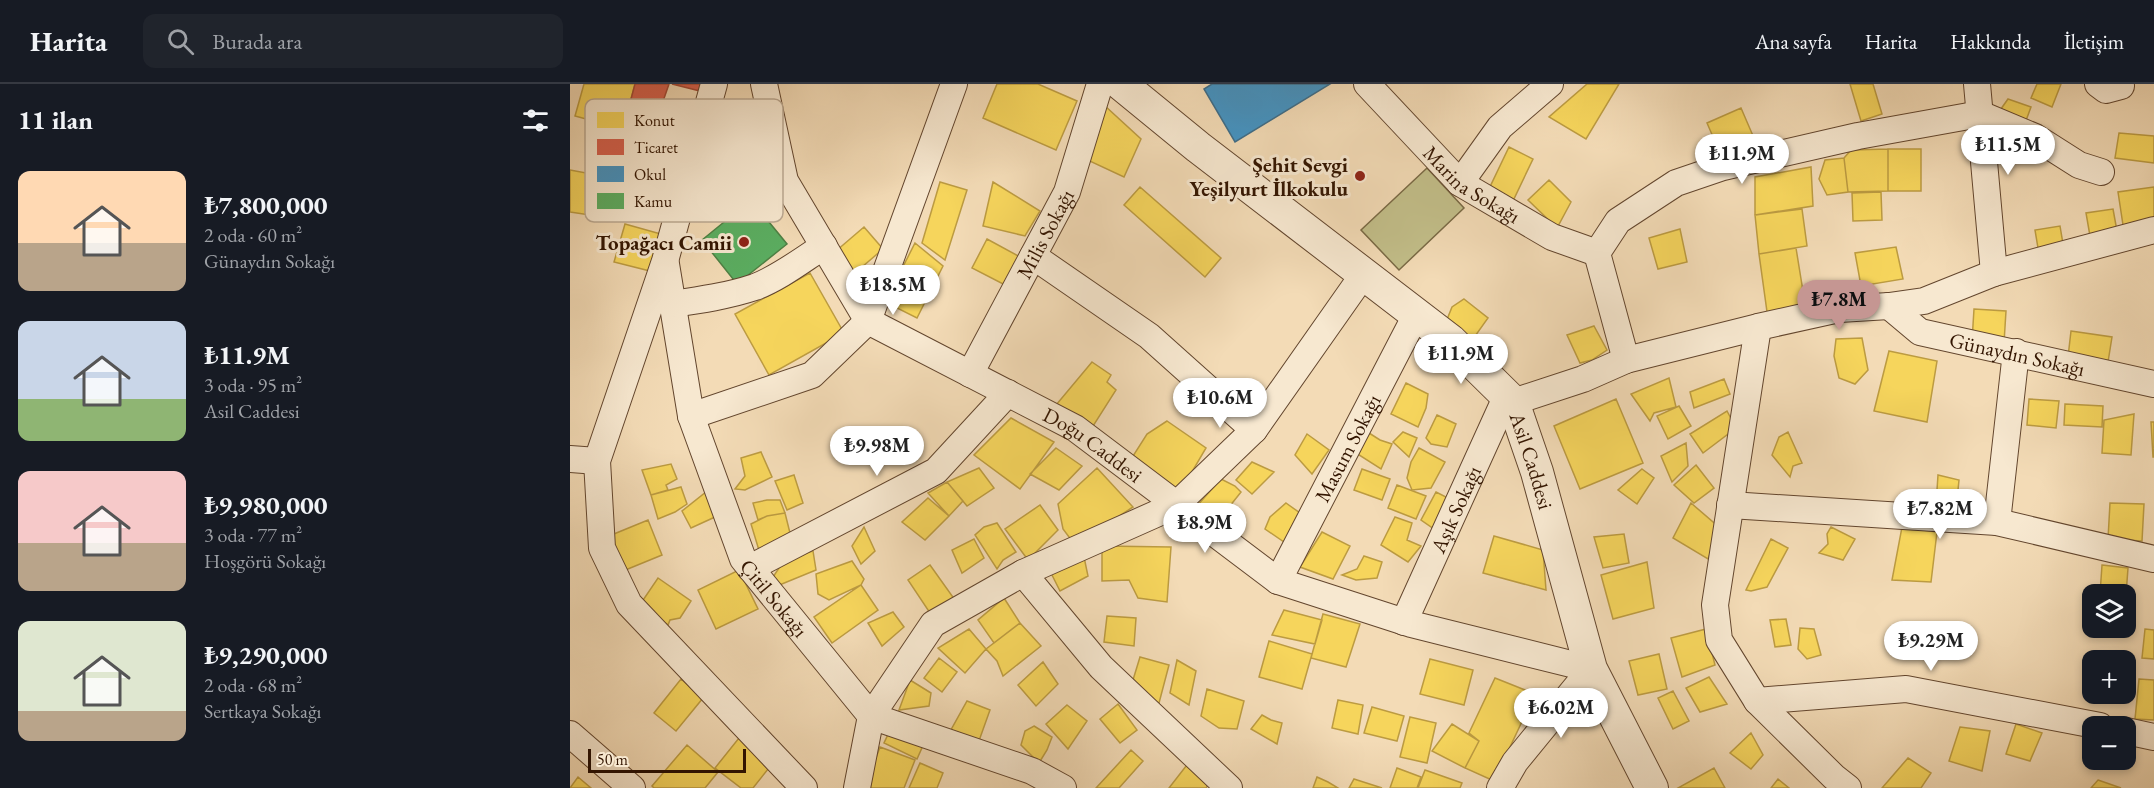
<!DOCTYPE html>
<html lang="tr">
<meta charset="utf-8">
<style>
body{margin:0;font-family:"EB Garamond",serif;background:#20242c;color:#f1f3f6;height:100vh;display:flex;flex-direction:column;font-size:22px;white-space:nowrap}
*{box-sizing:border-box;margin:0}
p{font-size:20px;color:#9ea1a6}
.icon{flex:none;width:33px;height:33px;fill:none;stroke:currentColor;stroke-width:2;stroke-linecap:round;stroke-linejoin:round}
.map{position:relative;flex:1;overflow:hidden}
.side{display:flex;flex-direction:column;background:#171b24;width:570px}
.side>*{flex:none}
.tools{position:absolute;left:1512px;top:500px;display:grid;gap:12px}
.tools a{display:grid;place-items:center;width:54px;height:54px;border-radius:12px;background:#171b24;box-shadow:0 3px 9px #0003;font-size:30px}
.scale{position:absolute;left:18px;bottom:15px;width:158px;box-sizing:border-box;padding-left:6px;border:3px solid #331501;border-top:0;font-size:16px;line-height:21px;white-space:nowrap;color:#331501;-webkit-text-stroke:4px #f7e8d0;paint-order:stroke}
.price{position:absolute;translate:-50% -51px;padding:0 14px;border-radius:21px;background:#fff;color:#222;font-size:20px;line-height:39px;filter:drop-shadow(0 2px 3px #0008)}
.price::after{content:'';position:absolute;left:50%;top:36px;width:18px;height:14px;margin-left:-9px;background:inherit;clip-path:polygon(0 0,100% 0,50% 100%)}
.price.selected{background:#c59692;color:#111}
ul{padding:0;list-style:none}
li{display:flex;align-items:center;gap:18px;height:150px;padding:0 18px}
li span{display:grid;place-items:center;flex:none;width:168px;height:120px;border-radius:12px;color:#555}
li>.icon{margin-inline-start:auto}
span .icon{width:72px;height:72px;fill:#fffc;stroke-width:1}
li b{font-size:26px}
h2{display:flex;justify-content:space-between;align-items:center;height:72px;padding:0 18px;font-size:26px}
header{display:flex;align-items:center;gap:36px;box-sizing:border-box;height:84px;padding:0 30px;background:#171b24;border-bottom:2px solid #363941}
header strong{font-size:28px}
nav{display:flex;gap:33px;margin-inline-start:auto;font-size:21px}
.search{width:420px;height:54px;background:#20242c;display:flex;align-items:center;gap:15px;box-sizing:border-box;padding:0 21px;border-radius:12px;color:#9ea1a6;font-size:22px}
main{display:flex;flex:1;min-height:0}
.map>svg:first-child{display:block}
.green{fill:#c2be89;stroke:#7a6a45;stroke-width:1.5}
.homes{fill:#f6d55c;stroke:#bc9b41;stroke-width:1.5}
.shops{fill:#d6604d;stroke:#a54a36;stroke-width:1.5}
.schools{fill:#4393c3;stroke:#3e6d89;stroke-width:1.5}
.public{fill:#5aae61;stroke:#4e8044;stroke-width:1.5}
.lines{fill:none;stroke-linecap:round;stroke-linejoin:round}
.minor-casing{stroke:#63462e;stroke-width:28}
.tertiary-casing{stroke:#63462e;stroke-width:34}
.minor{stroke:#f7e8d0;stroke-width:26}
.tertiary{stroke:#f7e8d0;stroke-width:32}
.poi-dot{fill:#8f2418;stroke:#f7e8d0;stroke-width:2}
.labels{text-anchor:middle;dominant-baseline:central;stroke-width:6;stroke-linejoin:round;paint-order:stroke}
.poi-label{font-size:21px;font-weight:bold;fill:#331501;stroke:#f7e8d0;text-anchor:end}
.street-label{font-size:21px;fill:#331501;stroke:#f7e8d0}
.key{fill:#f7e8d0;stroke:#bca992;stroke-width:1.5}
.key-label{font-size:16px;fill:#331501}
</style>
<header>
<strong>Harita</strong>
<div class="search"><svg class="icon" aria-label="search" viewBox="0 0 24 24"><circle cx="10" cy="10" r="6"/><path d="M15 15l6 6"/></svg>Burada ara</div>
<nav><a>Ana sayfa</a><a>Harita</a><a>Hakkında</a><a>İletişim</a></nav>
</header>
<main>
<section class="side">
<h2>11 ilan<svg class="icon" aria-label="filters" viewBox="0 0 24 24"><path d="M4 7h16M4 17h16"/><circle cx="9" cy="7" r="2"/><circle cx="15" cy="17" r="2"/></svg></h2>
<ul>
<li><span style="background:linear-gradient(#ffd9b3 60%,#b9a48a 0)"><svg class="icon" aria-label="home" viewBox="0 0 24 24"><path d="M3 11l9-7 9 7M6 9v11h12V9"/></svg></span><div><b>₺7,800,000</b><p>2 oda · 60 m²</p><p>Günaydın Sokağı</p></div></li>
<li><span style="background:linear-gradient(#c9d6e8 65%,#8fb573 0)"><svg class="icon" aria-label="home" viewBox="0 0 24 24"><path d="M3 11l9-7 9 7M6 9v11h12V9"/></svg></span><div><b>₺11.9M</b><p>3 oda · 95 m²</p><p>Asil Caddesi</p></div></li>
<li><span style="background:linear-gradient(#f6c9c9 60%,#b9a48a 0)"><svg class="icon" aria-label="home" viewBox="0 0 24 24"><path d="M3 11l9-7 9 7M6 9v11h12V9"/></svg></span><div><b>₺9,980,000</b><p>3 oda · 77 m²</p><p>Hoşgörü Sokağı</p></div></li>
<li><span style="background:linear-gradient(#dfe7d0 75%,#b9a48a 0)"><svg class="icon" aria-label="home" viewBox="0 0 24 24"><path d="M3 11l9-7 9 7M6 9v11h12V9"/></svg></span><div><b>₺9,290,000</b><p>2 oda · 68 m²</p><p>Sertkaya Sokağı</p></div></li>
</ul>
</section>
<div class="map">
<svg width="1584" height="704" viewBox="0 0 1584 704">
<rect width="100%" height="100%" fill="#f3dbb6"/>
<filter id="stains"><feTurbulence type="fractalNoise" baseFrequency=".00333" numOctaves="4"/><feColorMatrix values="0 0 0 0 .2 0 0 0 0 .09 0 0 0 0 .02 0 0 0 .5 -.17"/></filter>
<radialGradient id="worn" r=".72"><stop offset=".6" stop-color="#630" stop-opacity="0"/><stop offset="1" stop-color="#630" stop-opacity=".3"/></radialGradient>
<path class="green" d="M 857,84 L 894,124 L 829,186 L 791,146 Z"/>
<path class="homes" d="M 14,0 L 65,0 L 53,45 L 5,32 Z
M 427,0 L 468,0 L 507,17 L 486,66 L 413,34 Z
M 1017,0 L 1049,0 L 1016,55 L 979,33 Z
M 1280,0 L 1303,0 L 1312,30 L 1291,37 Z
M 1467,0 L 1491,0 L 1482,23 L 1461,14 Z
M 1438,15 L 1461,23 L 1454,42 L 1426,32 Z
M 534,21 L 571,55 L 554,93 L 511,73 Z
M 1171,24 L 1187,61 L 1153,76 L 1137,39 Z
M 1549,49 L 1584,52 L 1584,79 L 1545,74 Z
M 939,63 L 963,75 L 942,119 L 918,107 Z
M 1318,65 L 1318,107 L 1278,108 L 1274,74 L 1281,66 Z
M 1318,65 L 1351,65 L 1351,107 L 1318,107 Z
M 1274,74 L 1278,108 L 1257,111 L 1249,95 L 1255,76 Z
M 1241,83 L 1243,122 L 1185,131 L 1185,93 Z
M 0,86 L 38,93 L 33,133 L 0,128 Z
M 979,96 L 1001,118 L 987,144 L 958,116 Z
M 370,98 L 397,106 L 375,176 L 352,159 Z
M 423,98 L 470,127 L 455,152 L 413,142 Z
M 570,103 L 651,174 L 635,193 L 554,121 Z
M 1584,103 L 1584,137 L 1553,141 L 1548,108 Z
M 1311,108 L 1312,136 L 1283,137 L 1282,109 Z
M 1232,125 L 1237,162 L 1189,170 L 1185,131 Z
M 1543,125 L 1547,147 L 1520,152 L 1516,129 Z
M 55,140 L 98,152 L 88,189 L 44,178 Z
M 1490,142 L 1493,160 L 1468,164 L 1465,146 Z
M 294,143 L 313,165 L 285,189 L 266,167 Z
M 1110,145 L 1117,178 L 1088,185 L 1079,154 Z
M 417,155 L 452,174 L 437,202 L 402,184 Z
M 345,159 L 373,182 L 347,234 L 315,218 Z
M 1326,163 L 1333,195 L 1291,202 L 1285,169 Z
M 1226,164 L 1237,232 L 1198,235 L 1189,170 Z
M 240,189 L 274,249 L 199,291 L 165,230 Z
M 894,215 L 918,234 L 903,255 L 876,238 L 882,223 Z
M 1404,225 L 1436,227 L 1434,259 L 1402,257 Z
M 1024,242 L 1037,266 L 1022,276 L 1010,279 L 997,251 Z
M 1501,247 L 1542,253 L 1538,278 L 1498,273 Z
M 1292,254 L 1298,286 L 1285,300 L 1269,294 L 1264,272 L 1266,255 Z
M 1319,267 L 1367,277 L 1357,338 L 1304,327 Z
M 522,278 L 541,291 L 537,298 L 546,306 L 518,350 L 481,327 Z
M 1099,294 L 1106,323 L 1084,329 L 1080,337 L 1061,310 Z
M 1154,295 L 1160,310 L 1124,324 L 1120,308 Z
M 836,299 L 858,310 L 856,324 L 848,343 L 821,330 Z
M 1046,315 L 1073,379 L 1010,405 L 984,342 Z
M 1459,315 L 1489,317 L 1486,344 L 1457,341 Z
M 1495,320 L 1533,322 L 1532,343 L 1494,341 Z
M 1109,322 L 1121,342 L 1098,355 L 1087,332 Z
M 1157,327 L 1166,344 L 1133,369 L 1120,350 Z
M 1564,330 L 1561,371 L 1532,369 L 1534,336 Z
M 867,331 L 886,340 L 877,363 L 861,360 L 856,354 Z
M 441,334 L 484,358 L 450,405 L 404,371 Z
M 597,337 L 636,364 L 609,410 L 563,372 L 577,350 Z
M 1581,338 L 1584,338 L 1584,373 L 1583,373 Z
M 833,348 L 847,354 L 839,373 L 823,358 Z
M 1218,348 L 1232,379 L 1223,382 L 1220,393 L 1202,371 L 1209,353 Z
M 799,349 L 810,356 L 822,360 L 811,385 L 786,369 Z
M 737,350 L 759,366 L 742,390 L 725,371 Z
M 1116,359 L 1118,382 L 1102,398 L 1091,372 Z
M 486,364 L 512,382 L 489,406 L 460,390 Z
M 849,364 L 875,378 L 861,404 L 842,406 L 837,394 L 841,378 Z
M 191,368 L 202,393 L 175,406 L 165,405 L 175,392 L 171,374 Z
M 682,378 L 704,388 L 682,410 L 666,396 Z
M 101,380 L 107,395 L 96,401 L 98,406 L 81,411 L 72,386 Z
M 1126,381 L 1144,404 L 1124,419 L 1104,401 Z
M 409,384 L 424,404 L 397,422 L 377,398 Z
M 527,384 L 563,423 L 505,461 L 493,445 L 488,420 Z
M 792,385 L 820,395 L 812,416 L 784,406 Z
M 1072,385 L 1084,394 L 1067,420 L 1048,406 Z
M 224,391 L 233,419 L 217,426 L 205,397 Z
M 1368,391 L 1389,396 L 1387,416 L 1367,406 Z
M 651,395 L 665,402 L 671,408 L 648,437 L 625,424 Z
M 377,398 L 393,417 L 379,432 L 358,409 Z
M 827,401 L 856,412 L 846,435 L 818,424 Z
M 111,403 L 117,420 L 105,428 L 88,435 L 81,411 Z
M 136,408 L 145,433 L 121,444 L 112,427 Z
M 866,408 L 880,415 L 867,447 L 851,436 Z
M 358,414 L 379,432 L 355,456 L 332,438 Z
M 197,416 L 210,416 L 215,429 L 197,432 L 188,436 L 183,419 Z
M 716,419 L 730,429 L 714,458 L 695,445 L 700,433 Z
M 1121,419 L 1150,444 L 1138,475 L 1103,454 Z
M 1540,419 L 1574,420 L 1572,457 L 1538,455 Z
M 470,421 L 488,446 L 458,476 L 435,445 Z
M 215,429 L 222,457 L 191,473 L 181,440 L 197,432 Z
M 825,433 L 842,439 L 837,456 L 851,462 L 838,478 L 811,461 Z
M 78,436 L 92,471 L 53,487 L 39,452 Z
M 427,439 L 446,468 L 433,476 L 427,485 L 405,451 L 414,443 Z
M 294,443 L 305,467 L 291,480 L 282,462 Z
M 1261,443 L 1285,455 L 1273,476 L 1249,469 L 1258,460 L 1257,450 Z
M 1332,443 L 1367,448 L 1361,498 L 1322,496 Z
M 752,448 L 780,462 L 763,495 L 730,483 Z
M 1054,450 L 1059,479 L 1033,484 L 1024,453 Z
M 924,452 L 973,466 L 976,506 L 913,489 Z
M 404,455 L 414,474 L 392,489 L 382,466 Z
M 1201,455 L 1218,464 L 1197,503 L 1181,507 L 1176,506 Z
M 532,462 L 601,463 L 597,518 L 568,514 L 559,496 L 532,497 Z
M 243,467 L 246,486 L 207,502 L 203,493 L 215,475 Z
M 794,472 L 812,478 L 807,494 L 786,496 L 772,491 L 787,485 Z
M 514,473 L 518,492 L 490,507 L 479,485 Z
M 282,477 L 294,495 L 291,501 L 259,516 L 248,510 L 246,490 Z
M 1077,478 L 1084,524 L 1043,535 L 1031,491 Z
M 360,481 L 385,516 L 362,532 L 338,496 Z
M 1532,481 L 1558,484 L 1556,511 L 1530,510 Z
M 169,486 L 188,525 L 146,545 L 128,506 Z
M 88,494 L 121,517 L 110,534 L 100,536 L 98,541 L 69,522 Z
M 291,501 L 308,526 L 262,559 L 244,533 Z
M 434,514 L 450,539 L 424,559 L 408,536 Z
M 714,526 L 752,536 L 745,560 L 702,551 Z
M 323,528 L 334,543 L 312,562 L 298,539 Z
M 753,530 L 790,540 L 776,583 L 741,574 Z
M 537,532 L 566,534 L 564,562 L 534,558 Z
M 1216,535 L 1221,561 L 1205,563 L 1200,536 Z
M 450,539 L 471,562 L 433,592 L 427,577 L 416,565 Z
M 1230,544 L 1244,545 L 1251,571 L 1237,575 L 1228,565 Z
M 399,545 L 416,565 L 395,589 L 368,564 Z
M 1136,545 L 1145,581 L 1112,593 L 1101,554 Z
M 1575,545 L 1584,546 L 1584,575 L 1572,574 Z
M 699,557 L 742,570 L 732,605 L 689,593 Z
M 1089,570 L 1097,605 L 1068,611 L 1059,577 Z
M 570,573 L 599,581 L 589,619 L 559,609 Z
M 369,574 L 387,588 L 372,608 L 354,594 Z
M 860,575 L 903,586 L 894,621 L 850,610 Z
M 607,576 L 626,587 L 619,621 L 600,609 Z
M 473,578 L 488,600 L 466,622 L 448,601 Z
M 1139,593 L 1157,620 L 1130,628 L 1116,604 Z
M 925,594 L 965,610 L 924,697 L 895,684 L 909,657 L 899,649 Z
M 111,595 L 133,614 L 106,647 L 84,629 Z
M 1569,595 L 1584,596 L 1584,636 L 1565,635 Z
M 340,596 L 361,609 L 359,622 L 329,626 Z
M 637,605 L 674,617 L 667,645 L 649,644 L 631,632 Z
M 1103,607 L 1119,637 L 1103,645 L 1088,614 Z
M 768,616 L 793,621 L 788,650 L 762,644 Z
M 397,617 L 420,626 L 405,668 L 377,653 Z
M 548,620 L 567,646 L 550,659 L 530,635 Z
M 497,621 L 517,637 L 498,665 L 476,640 Z
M 802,623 L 834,632 L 827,657 L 794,649 Z
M 692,631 L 701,636 L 712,639 L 707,660 L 681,645 Z
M 840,633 L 866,639 L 857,679 L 830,673 Z
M 882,640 L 909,657 L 895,684 L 862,667 Z
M 1446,640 L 1472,649 L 1460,677 L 1436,670 Z
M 322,642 L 355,657 L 347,675 L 314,659 Z
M 464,642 L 482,653 L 477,666 L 469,679 L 451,661 L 455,647 Z
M 1390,643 L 1420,647 L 1412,687 L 1379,677 Z
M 1181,649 L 1193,671 L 1181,685 L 1160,669 Z
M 169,654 L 202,680 L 183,704 L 171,704 L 145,684 Z
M 117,661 L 148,688 L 135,704 L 84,704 L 82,702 Z
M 310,663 L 345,676 L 334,704 L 295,704 Z
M 561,666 L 573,677 L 549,704 L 526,704 Z
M 1338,674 L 1361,689 L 1351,704 L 1312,704 Z
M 620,677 L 641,695 L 636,704 L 599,704 Z
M 350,679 L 373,689 L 367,704 L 339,704 Z
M 827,684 L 851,693 L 847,704 L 820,704 Z
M 1144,684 L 1155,704 L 1108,704 Z
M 855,686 L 892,699 L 890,704 L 848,704 Z
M 8,693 L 21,704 L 0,704 Z
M 747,693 L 758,698 L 768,704 L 743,704 Z
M 784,695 L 812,704 L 779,704 Z
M 1208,695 L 1219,704 L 1201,704 Z
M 1528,696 L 1551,704 L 1521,704 Z"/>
<path class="shops" d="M 65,0 L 99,0 L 81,52 L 53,45 Z
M 102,0 L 131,0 L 130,7 Z"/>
<path class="schools" d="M 642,0 L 760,0 L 665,58 L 634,5 Z"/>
<path class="public" d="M 181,116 L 217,160 L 167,200 L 132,156 Z"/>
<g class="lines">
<defs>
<g id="minor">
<path d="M 144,0 L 95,177 L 27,377 L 32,464 L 59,520 L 234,704"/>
<path id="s1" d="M 194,0 L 215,97 L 298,237 L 505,344 L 708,497 L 841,540 L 1021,585 L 945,678 L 930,704"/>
<path id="s2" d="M 797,0 L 890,99 L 982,153 L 1027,169"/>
<path d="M 1407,0 L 1424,189"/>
<path d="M 1528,0 L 1536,6 L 1551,2"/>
<path d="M 890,99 L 930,43 L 980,0"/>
<path d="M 463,172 L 579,252 L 684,346 L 793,191"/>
<path id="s3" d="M 96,180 L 121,332 L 173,475 L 301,632 L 462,687 L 493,704"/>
<path d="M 102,220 C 130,216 158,212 185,203 C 209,194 232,176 254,162"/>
<path id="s4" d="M 1319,222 L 1350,248 L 1584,300"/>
<path d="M 1188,243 L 1145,521 L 1149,556 L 1187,617 L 1264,693 L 1278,704"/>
<path d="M 1056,276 L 1027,169 L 1048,137 L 1106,99 L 1153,83 L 1288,52 L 1410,30 L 1465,53 L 1509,81 L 1531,88"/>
<path id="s5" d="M 400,290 L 497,108 L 530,0"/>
<path d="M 943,318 L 1013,295 L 1056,276 L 1188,243 L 1269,225 L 1319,222 L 1354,217 L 1424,189 L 1584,146"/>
<path d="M 121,332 L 242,291 L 298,237 L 384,0"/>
<path d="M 0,375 L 27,377"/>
<path d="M 1160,421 L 1427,438 L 1584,475"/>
<path d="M 1427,438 L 1446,268"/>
<path d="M 180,484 L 366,387 L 438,309"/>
<path d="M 453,489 L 531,583 L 659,704"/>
<path id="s6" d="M 708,497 L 846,231"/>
<path id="s7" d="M 834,538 L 937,311"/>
<path d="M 1187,617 L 1336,605 L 1530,642"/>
<path d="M 1556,647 L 1584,653"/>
<path d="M 0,650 L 62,704"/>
<path d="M 287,704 L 301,632 L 363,540 L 453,489 L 606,421 L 684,346"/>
</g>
<g id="tertiary">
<path id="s8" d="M 551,0 L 628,63 L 881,257 L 943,318 L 967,388 L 1021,585 L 1082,704"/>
</g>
</defs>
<use href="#minor" class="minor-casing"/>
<use href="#tertiary" class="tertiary-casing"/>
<use href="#minor" class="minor"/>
<use href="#tertiary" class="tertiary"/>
</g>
<g class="poi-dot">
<circle cx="790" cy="92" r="6"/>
<circle cx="174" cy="158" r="6"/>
</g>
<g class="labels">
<g class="poi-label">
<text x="778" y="80">Şehit Sevgi<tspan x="778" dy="24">Yeşilyurt İlkokulu</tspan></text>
<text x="162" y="158">Topağacı Camii</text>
</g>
<g class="street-label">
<text stroke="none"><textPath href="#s2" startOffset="146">Marina Sokağı</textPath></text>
<text stroke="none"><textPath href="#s5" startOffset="159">Milis Sokağı</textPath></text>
<text stroke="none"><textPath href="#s4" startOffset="140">Günaydın Sokağı</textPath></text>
<text stroke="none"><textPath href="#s1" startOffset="519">Doğu Caddesi</textPath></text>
<text stroke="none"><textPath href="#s6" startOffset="150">Masum Sokağı</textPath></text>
<text stroke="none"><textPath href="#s8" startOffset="567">Asil Caddesi</textPath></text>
<text stroke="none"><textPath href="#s7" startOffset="124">Aşık Sokağı</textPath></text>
<text stroke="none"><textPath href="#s3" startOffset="356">Çitil Sokağı</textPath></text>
</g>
</g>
<rect x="15" y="15" width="198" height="123" rx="9" class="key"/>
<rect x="27" y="28" width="27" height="16" fill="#f6d55c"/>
<rect x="27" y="55" width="27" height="16" fill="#d6604d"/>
<rect x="27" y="82" width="27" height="16" fill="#4393c3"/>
<rect x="27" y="109" width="27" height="16" fill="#5aae61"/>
<g class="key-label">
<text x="64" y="42">Konut</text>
<text x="64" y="69">Ticaret</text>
<text x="64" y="96">Okul</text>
<text x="64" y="123">Kamu</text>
</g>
<rect width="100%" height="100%" filter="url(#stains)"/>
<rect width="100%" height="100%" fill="url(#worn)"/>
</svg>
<div class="tools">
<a><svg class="icon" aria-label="layers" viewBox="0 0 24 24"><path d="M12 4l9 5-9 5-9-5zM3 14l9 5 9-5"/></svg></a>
<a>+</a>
<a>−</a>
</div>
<div class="scale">50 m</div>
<b class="price" style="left:1438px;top:92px">₺11.5M</b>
<b class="price" style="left:1172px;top:101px">₺11.9M</b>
<b class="price" style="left:323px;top:232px">₺18.5M</b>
<b class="price selected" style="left:1269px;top:247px">₺7.8M</b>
<b class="price" style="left:891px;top:301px">₺11.9M</b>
<b class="price" style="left:650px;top:345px">₺10.6M</b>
<b class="price" style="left:307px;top:393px">₺9.98M</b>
<b class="price" style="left:1370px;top:456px">₺7.82M</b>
<b class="price" style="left:635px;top:470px">₺8.9M</b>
<b class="price" style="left:1361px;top:588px">₺9.29M</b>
<b class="price" style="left:991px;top:655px">₺6.02M</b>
</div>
</main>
